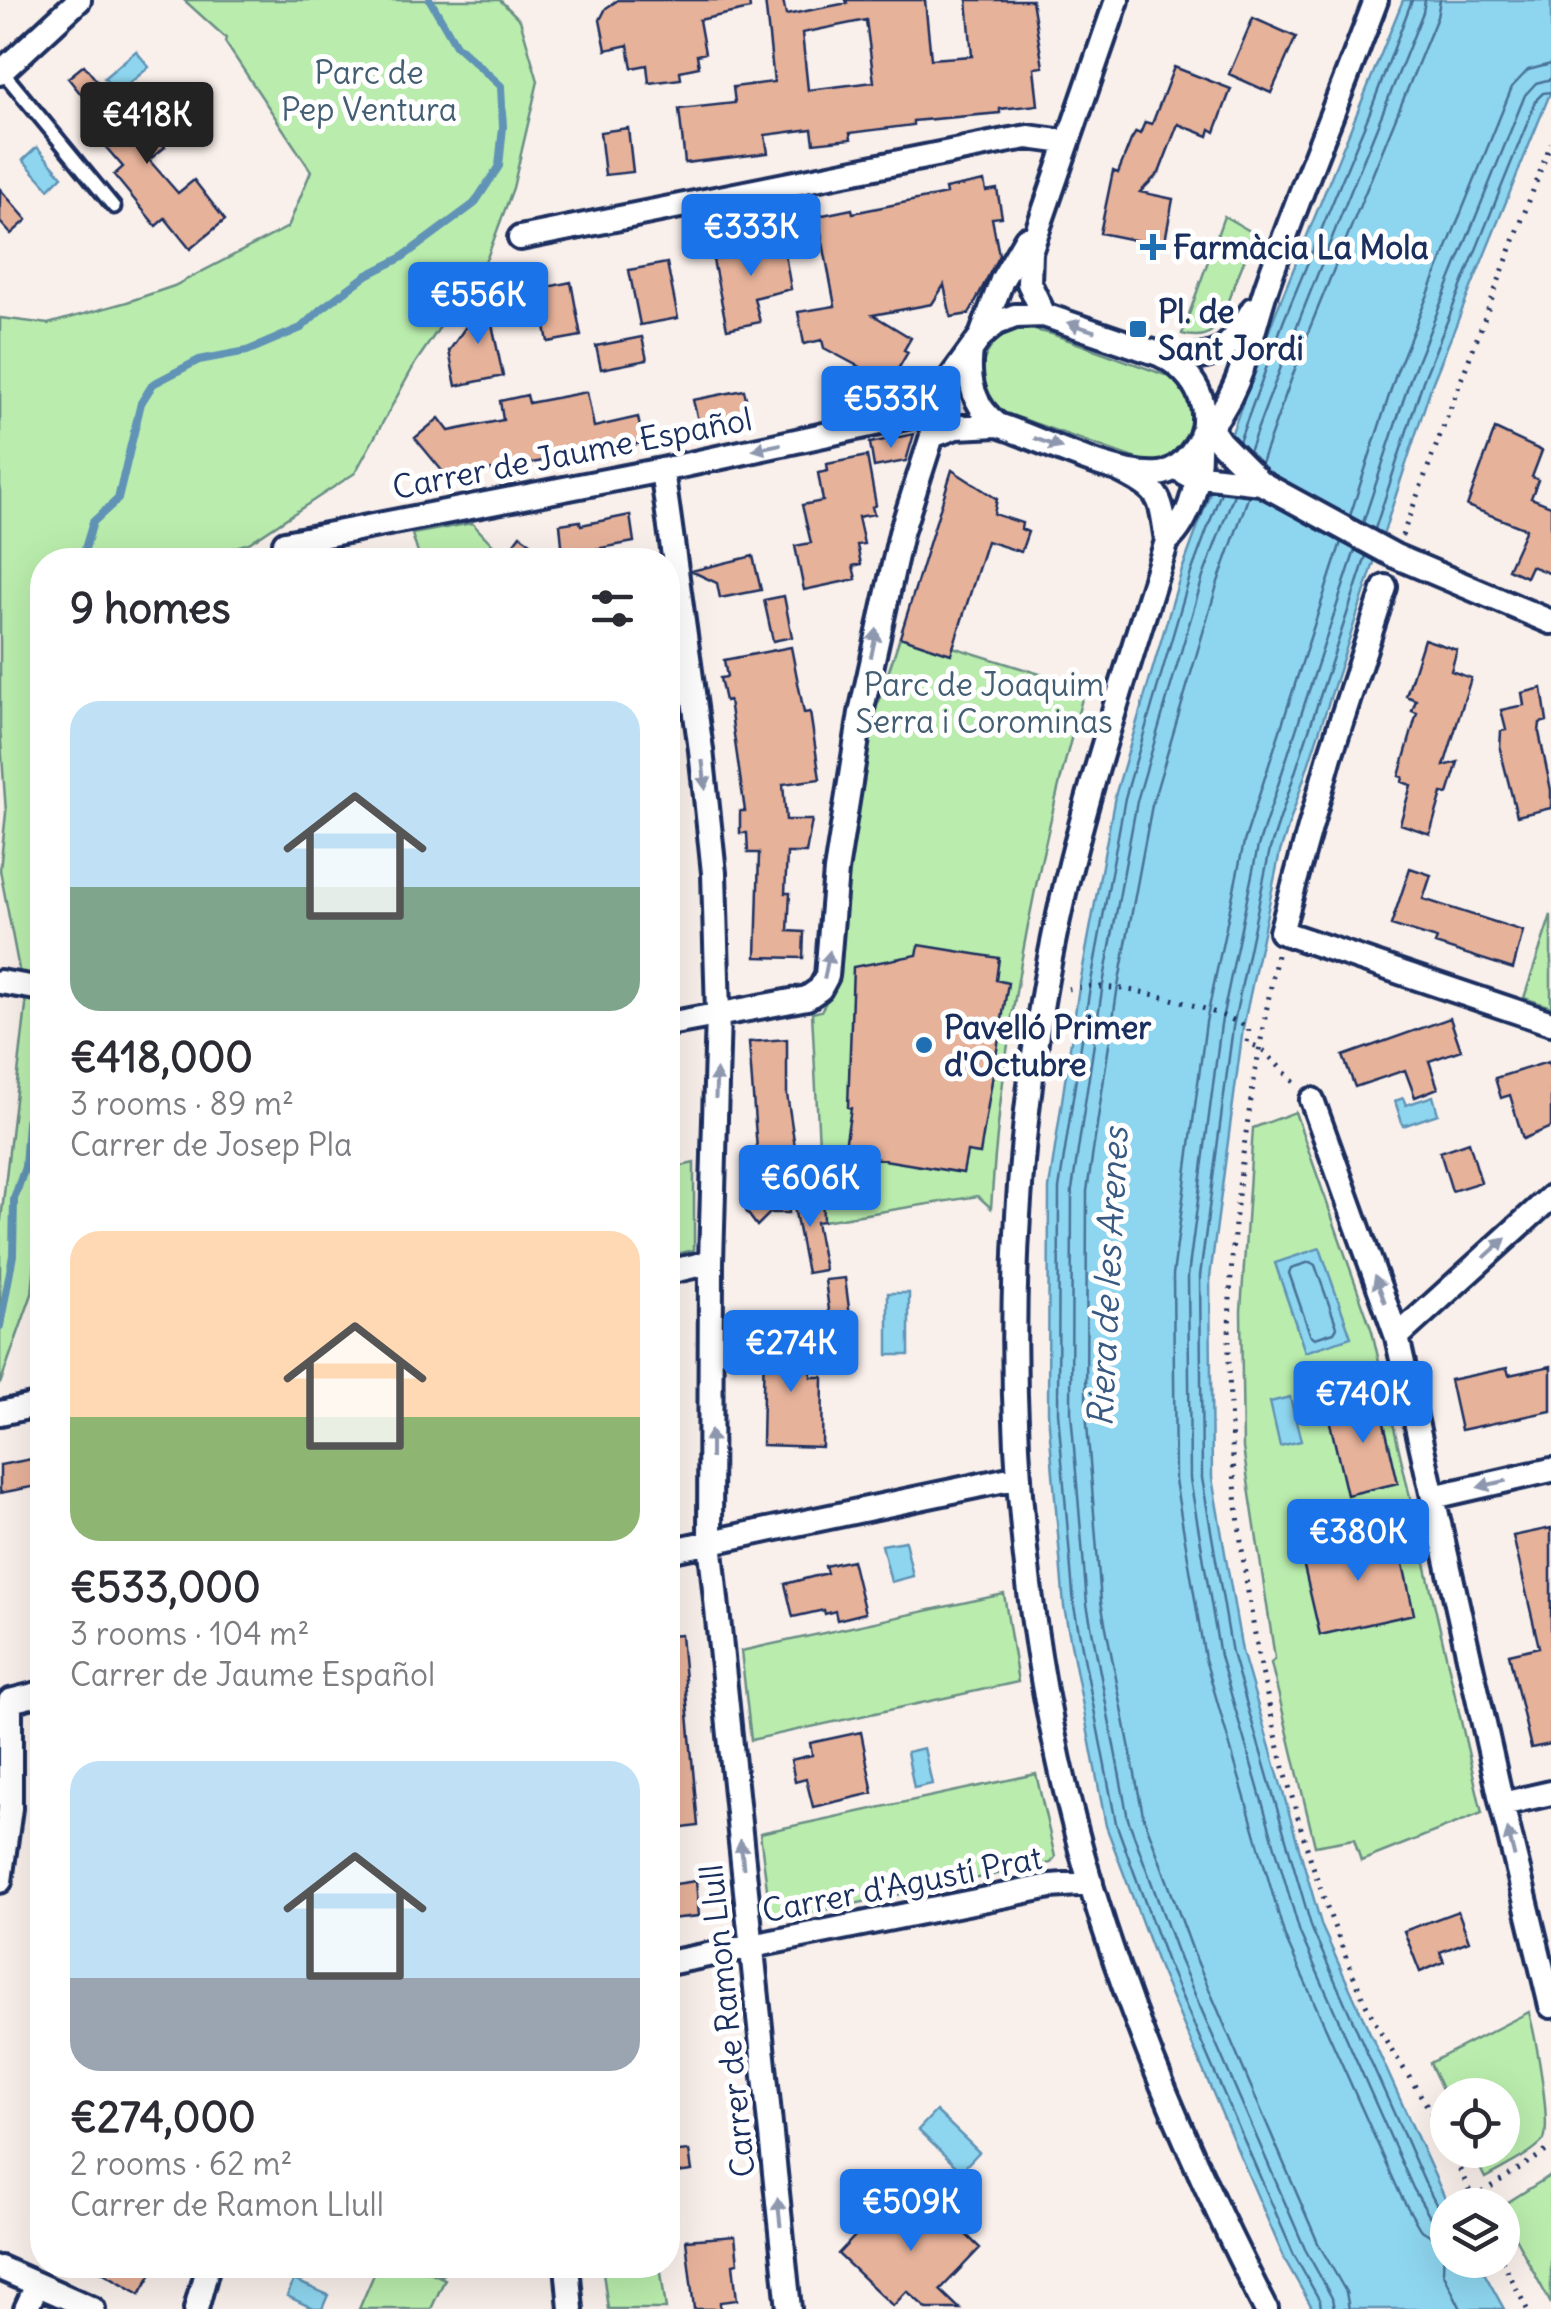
<!DOCTYPE html>
<meta charset="utf-8">
<style>
body{margin:0;font-family:Delius,sans-serif;background:#f2f2f3;color:#2b2b33;height:100vh;display:flex;flex-direction:column;font-size:38px;white-space:nowrap}
*{box-sizing:border-box;margin:0}
p{font-size:32px;color:#7c7c81}
.icon{flex:none;width:55px;height:55px;fill:none;stroke:currentColor;stroke-width:2;stroke-linecap:round;stroke-linejoin:round}
.map{position:relative;flex:1;overflow:hidden}
.side{position:absolute;left:30px;top:548px;width:650px;height:1730px;display:flex;flex-direction:column;background:#fff;border-radius:40px;box-shadow:0 10px 40px #0002}
.side>*{flex:none}
.controls{position:absolute;left:1430px;top:2078px;display:grid;gap:20px}
.controls a{display:grid;place-items:center;width:90px;height:90px;border-radius:50%;background:#fff;box-shadow:0 10px 40px #0002;font-size:50px}
.price{position:absolute;translate:-50% -85px;padding:0 22px;border-radius:10px;background:#1a73e8;color:#fff;font-size:32px;line-height:65px;filter:drop-shadow(0 2px 5px #0008)}
.price::after{content:'';position:absolute;left:50%;top:60px;width:30px;height:22px;margin-left:-15px;background:inherit;clip-path:polygon(0 0,100% 0,50% 100%)}
.price.selected{background:#222;color:#fff}
ul{padding:0;list-style:none}
li{display:grid;align-content:center;gap:20px;height:530px;padding:0 40px}
li span{display:grid;place-items:center;height:310px;border-radius:30px;color:#555}
li>.icon{margin-inline-start:auto}
span .icon{width:180px;height:180px;fill:#fffc;stroke-width:1}
li b{font-size:42px}
h2{display:flex;justify-content:space-between;align-items:center;height:120px;padding:0 40px;font-size:42px}
.map>svg:first-child{display:block}
.green{fill:#baedad;stroke:#6a8e86;stroke-width:2.5}
.water{fill:#8ed6ef;stroke:#6093b5;stroke-width:2.5}
.lines{fill:none;stroke-linecap:round;stroke-linejoin:round}
.shore{stroke:#497298;stroke-width:2.5}
.stream{stroke:#6093b5;stroke-width:8}
.building{fill:#e7b29a;stroke:#1b2f5e;stroke-width:2.5;fill-rule:evenodd}
.lane-casing{stroke:#1b2f5e;stroke-width:19}
.street-casing{stroke:#1b2f5e;stroke-width:30}
.path{stroke:#1b2f5e;stroke-width:5;stroke-dasharray:2.5 8;stroke-linecap:butt}
.lane{stroke:#fff;stroke-width:11}
.street{stroke:#fff;stroke-width:22}
.oneway{fill:#8d97ae}
.poi-dot{fill:#1f6fb2;stroke:#fff;stroke-width:4}
.labels{text-anchor:middle;dominant-baseline:central;stroke-width:10;stroke-linejoin:round;paint-order:stroke}
.park-label{font-size:32px;fill:#435e72;stroke:#fff}
.poi-label{font-size:32px;font-weight:bold;fill:#1b2f5e;stroke:#fff;text-anchor:start}
.street-label{font-size:32px;fill:#1b2f5e;stroke:#fff}
.water-label{font-size:35px;font-style:italic;fill:#385982;stroke:#fff}
</style>
<div class="map">
<svg width="1551" height="2309" viewBox="0 0 1551 2309">
<rect width="100%" height="100%" fill="#faf0eb"/>
<filter id="ink" filterUnits="userSpaceOnUse"><feTurbulence type="fractalNoise" baseFrequency=".01" numOctaves="2"/><feDisplacementMap in="SourceGraphic" scale="20" xChannelSelector="R" yChannelSelector="G"/><feConvolveMatrix kernelMatrix="1 2 1 2 8 2 1 2 1" color-interpolation-filters="sRGB"/></filter>
<g filter="url(#ink)">
<path class="green" d="M 184,0 L 500,0 L 520,20 L 538,81 L 513,188 L 487,258 L 416,362 L 355,473 L 249,543 L 192,560 L 42,560 L 42,1190 L 32,1294 L 0,1384 L 0,1228 L 26,1006 L 0,870 L 6,813 L 0,727 L 0,318 L 48,324 L 127,302 L 174,286 L 288,227 L 311,171 L 225,42 L 226,38 Z
M 1224,216 L 1255,234 L 1218,325 C 1209,337 1196,338 1182,334 Z
M 1026,328 L 1052,334 L 1182,381 C 1187,389 1192,395 1194,404 C 1198,432 1179,465 1148,463 L 997,410 L 979,384 C 981,355 995,331 1026,328 Z
M 472,523 L 507,560 L 420,560 L 412,534 Z
M 900,637 L 950,654 L 953,647 L 1085,688 C 1037,857 1002,1031 991,1208 L 978,1196 L 823,1221 L 812,1013 L 821,1011 L 841,975 L 847,863 L 874,715 Z
M 1551,915 L 1551,1007 L 1524,998 Z
M 1295,1112 L 1372,1331 L 1482,1813 L 1361,1861 L 1354,1839 L 1315,1846 L 1271,1663 L 1275,1658 L 1243,1448 L 1241,1311 L 1253,1128 Z
M 694,1163 L 694,1250 L 668,1256 L 668,1169 Z
M 1004,1594 L 1018,1682 L 751,1740 L 741,1651 Z
M 1036,1774 L 1055,1857 L 1051,1863 L 782,1919 L 770,1913 L 760,1833 Z
M 1529,2012 C 1536,2039 1551,2119 1544,2140 C 1529,2156 1503,2167 1485,2178 L 1471,2150 L 1502,2150 L 1502,2095 L 1448,2095 L 1447,2100 L 1430,2063 Z
M 1551,2175 L 1551,2304 L 1503,2215 L 1502,2206 Z
M 378,2265 L 447,2265 L 442,2276 L 419,2267 L 445,2279 L 431,2309 L 359,2309 Z
M 602,2265 L 660,2265 L 666,2309 L 608,2309 Z"/>
<path class="water" d="M 1403,0 L 1551,0 L 1551,91 L 1432,384 L 1280,852 L 1243,1028 L 1210,1277 L 1212,1478 L 1242,1651 L 1322,1927 L 1448,2205 L 1448,2260 L 1477,2260 L 1504,2309 L 1313,2309 L 1285,2260 L 1159,1968 L 1106,1826 L 1064,1607 L 1048,1412 L 1049,1188 L 1078,994 L 1115,796 L 1182,570 L 1274,317 Z
M 136,51 L 149,67 L 117,94 L 104,78 Z
M 37,147 L 62,176 L 49,189 L 23,160 Z
M 1433,1096 L 1438,1114 L 1403,1126 L 1395,1101 L 1403,1098 L 1406,1105 Z
M 1320,1248 L 1351,1337 L 1305,1352 L 1275,1263 Z
M 888,1293 L 909,1293 L 909,1355 L 888,1355 Z
M 1290,1397 L 1301,1441 L 1280,1446 L 1270,1402 Z
M 905,1541 L 913,1576 L 891,1582 L 882,1545 Z
M 924,1748 L 932,1784 L 914,1788 L 907,1752 Z
M 936,2111 L 979,2152 L 961,2171 L 918,2130 Z
M 294,2280 L 328,2295 L 322,2309 L 314,2309 L 287,2296 Z"/>
<g class="lines">
<path class="shore" d="M 1239,442 L 1284,320 L 1370,112 L 1412,0
M 1249,452 C 1303,303 1365,159 1423,12 L 1425,0
M 1261,463 L 1309,330 L 1437,17 L 1440,0
M 1221,492 L 1191,573 L 1125,798 L 1090,987 L 1059,1189 L 1058,1412 L 1074,1606 L 1116,1823 L 1168,1965 L 1294,2255 L 1320,2301 L 1321,2309
M 1234,494 L 1203,577 L 1137,801 L 1102,990 L 1072,1190 L 1071,1412 L 1087,1604 L 1128,1819 L 1180,1960 L 1305,2249 L 1332,2298 L 1334,2309
M 1249,495 L 1218,582 L 1152,805 L 1117,992 L 1087,1191 L 1086,1411 L 1101,1602 L 1143,1815 L 1194,1954 L 1318,2243 L 1346,2292 L 1349,2309
M 1350,516 L 1397,371 L 1512,87 L 1528,70 L 1551,64
M 1363,523 L 1411,377 L 1525,95 L 1536,83 L 1551,79
M 1375,529 L 1423,381 L 1537,99 L 1543,93 L 1551,92
M 1341,542 L 1244,842 L 1206,1022 L 1173,1275 L 1175,1480 L 1205,1659 L 1285,1937 L 1401,2196 L 1420,2229 L 1444,2244 L 1443,2272 L 1461,2309
M 1355,550 L 1258,846 L 1221,1024 L 1188,1276 L 1190,1479 L 1220,1656 L 1300,1933 L 1413,2188 L 1431,2219 L 1448,2227
M 1366,556 L 1270,849 L 1233,1027 L 1200,1276 L 1202,1478 L 1232,1653 L 1312,1929 L 1425,2183 L 1439,2210 L 1448,2215
M 1310,1262 L 1315,1265 L 1337,1327 L 1334,1332 L 1315,1338 L 1310,1334 L 1289,1273 L 1291,1268 Z"/>
<path class="stream" d="M 88,560 L 85,549 L 93,522 L 118,499 L 141,403 L 153,384 L 199,360 L 247,351 L 301,328 L 321,309 L 367,275 L 401,258 L 474,204 L 499,166 L 503,127 L 501,86 L 456,45 L 430,0
M 0,1326 L 13,1255 L 14,1199 L 25,1167 L 28,1123 L 42,1045 L 42,950"/>
</g>
<path class="building" d="M 618,0 L 749,0 L 750,9 L 699,20 L 705,53 L 697,55 L 699,67 L 680,71 L 681,79 L 649,83 L 647,65 L 632,68 L 628,45 L 606,50 L 600,20 L 606,8 Z
M 765,0 L 783,0 L 786,15 L 847,3 L 846,0 L 925,0 L 931,59 L 972,56 L 967,0 L 1032,0 L 1043,67 L 1034,68 L 1038,105 L 1000,109 L 1000,113 L 913,121 L 913,125 L 850,133 L 851,139 L 814,143 L 812,129 L 765,135 L 768,153 L 685,163 L 679,109 L 735,103 L 733,87 L 774,82 ZM 866,20 L 874,82 L 808,90 L 802,33 Z
M 1253,18 L 1296,37 L 1271,93 L 1229,74 Z
M 84,65 L 124,115 L 132,108 L 165,147 L 149,160 L 178,193 L 194,180 L 225,220 L 190,249 L 165,218 L 156,226 L 114,175 L 123,167 L 97,137 L 108,128 L 68,78 Z
M 1174,67 L 1231,89 L 1215,132 L 1210,129 L 1208,136 L 1178,124 L 1159,173 L 1140,192 L 1173,199 L 1164,246 L 1100,233 L 1113,171 L 1118,173 L 1131,140 L 1136,132 L 1140,134 L 1145,122 L 1152,124 Z
M 628,128 L 633,172 L 605,175 L 600,132 Z
M 984,181 L 986,191 L 997,189 L 1002,217 L 992,218 L 999,255 L 969,314 L 951,317 L 944,285 L 932,304 L 873,315 L 911,338 L 904,350 L 908,352 L 890,383 L 824,348 L 822,340 L 804,344 L 798,312 L 835,306 L 818,216 L 852,209 L 853,213 L 946,194 L 945,189 Z
M 0,189 L 27,220 L 11,234 L 0,222 Z
M 782,237 L 791,289 L 754,298 L 760,322 L 727,329 L 713,260 L 741,253 L 739,245 Z
M 667,263 L 678,318 L 640,325 L 629,270 Z
M 571,282 L 581,336 L 548,342 L 538,289 Z
M 487,296 L 488,302 L 498,300 L 502,322 L 492,324 L 503,376 L 456,386 L 449,351 Z
M 642,337 L 647,360 L 601,369 L 596,346 Z
M 744,390 L 752,422 L 701,433 L 693,400 Z
M 587,392 L 594,427 L 638,417 L 643,443 L 448,478 L 415,438 L 439,418 L 449,431 L 503,420 L 500,401 L 527,395 L 529,403 Z
M 1495,429 L 1542,451 L 1532,477 L 1538,480 L 1531,498 L 1551,506 L 1551,574 L 1531,566 L 1526,577 L 1508,569 L 1526,529 L 1467,506 Z
M 914,434 L 906,461 L 874,467 L 870,443 Z
M 867,456 L 876,505 L 872,507 L 874,514 L 858,517 L 864,544 L 857,545 L 861,564 L 853,566 L 856,579 L 804,590 L 795,546 L 811,543 L 802,505 L 823,501 L 818,473 L 828,471 L 827,464 Z
M 952,470 L 997,499 L 994,514 L 1022,523 L 1021,529 L 1028,532 L 1021,552 L 987,541 L 951,654 L 900,637 Z
M 630,515 L 634,542 L 563,555 L 560,524 L 580,521 L 581,525 Z
M 520,535 L 554,560 L 520,560 L 508,551 Z
M 753,556 L 761,590 L 720,598 L 717,583 L 691,571 Z
M 784,596 L 792,637 L 773,641 L 764,600 Z
M 1424,639 L 1457,650 L 1451,671 L 1471,678 L 1444,766 L 1458,762 L 1448,794 L 1442,793 L 1430,834 L 1400,824 L 1411,785 L 1402,782 L 1403,777 L 1399,776 L 1417,713 L 1412,711 L 1416,700 L 1406,696 Z
M 791,647 L 804,713 L 810,712 L 820,779 L 783,784 L 786,820 L 812,820 L 806,853 L 787,853 L 785,893 L 790,893 L 788,931 L 804,932 L 803,958 L 756,957 L 759,853 L 748,853 L 747,833 L 740,833 L 740,811 L 745,811 L 729,700 L 725,701 L 720,678 L 727,677 L 724,660 Z
M 1542,688 L 1547,721 L 1540,723 L 1539,732 L 1551,790 L 1551,808 L 1517,816 L 1500,749 L 1501,731 L 1506,730 L 1501,710 L 1524,705 L 1522,693 Z
M 1410,868 L 1431,875 L 1423,899 L 1523,931 L 1513,969 L 1435,944 L 1437,939 L 1391,925 Z
M 919,945 L 999,958 L 996,980 L 1008,983 L 980,1154 L 967,1152 L 963,1173 L 866,1157 L 864,1170 L 844,1153 L 851,1108 L 848,1107 L 853,967 L 917,955 Z
M 1450,1018 L 1461,1050 L 1429,1061 L 1438,1088 L 1415,1097 L 1405,1070 L 1355,1087 L 1343,1056 Z
M 787,1039 L 787,1094 L 795,1147 L 790,1147 L 789,1213 L 770,1213 L 757,1226 L 746,1211 L 747,1176 L 759,1177 L 749,1042 Z
M 1548,1062 L 1551,1073 L 1551,1127 L 1523,1139 L 1510,1095 L 1501,1098 L 1495,1078 Z
M 1469,1142 L 1481,1182 L 1452,1191 L 1440,1152 Z
M 822,1195 L 823,1221 L 816,1222 L 825,1270 L 807,1273 L 792,1197 Z
M 845,1278 L 850,1316 L 830,1318 L 825,1280 Z
M 781,1338 L 810,1339 L 811,1377 L 823,1377 L 822,1447 L 762,1445 L 764,1340 Z
M 1551,1366 L 1551,1411 L 1461,1430 L 1450,1380 L 1507,1368 L 1509,1375 Z
M 1378,1397 L 1398,1483 L 1347,1495 L 1327,1410 Z
M 42,1457 L 42,1485 L 0,1493 L 0,1465 Z
M 1551,1528 L 1551,1744 L 1531,1748 L 1509,1654 L 1539,1647 L 1513,1536 Z
M 1396,1532 L 1414,1614 L 1320,1635 L 1301,1554 Z
M 852,1560 L 865,1613 L 837,1620 L 835,1611 L 825,1614 L 824,1610 L 793,1617 L 785,1584 L 827,1573 L 825,1566 Z
M 681,1635 L 698,1826 L 668,1830 L 668,1636 Z
M 861,1732 L 873,1793 L 813,1807 L 806,1779 L 795,1782 L 791,1760 L 812,1755 L 810,1743 Z
M 696,1881 L 699,1916 L 668,1919 L 668,1885 Z
M 1458,1911 L 1469,1941 L 1440,1952 L 1444,1962 L 1420,1972 L 1404,1931 Z
M 689,2151 L 692,2171 L 668,2174 L 668,2153 Z
M 922,2192 L 980,2248 L 940,2290 L 960,2309 L 927,2309 L 907,2291 L 893,2306 L 838,2254 L 876,2214 L 884,2222 L 890,2215 L 895,2220 Z
M 735,2236 L 738,2263 L 733,2264 L 737,2300 L 720,2302 L 720,2309 L 694,2309 L 686,2240 Z
M 90,2265 L 157,2265 L 140,2294 Z"/>
<g class="lines">
<defs>
<path id="lane" d="M 2,71 L 114,207"/>
<path id="street" d="M 0,73 L 79,0
M 520,238 L 1010,140 L 1028,137 L 1065,142
M 1044,315 L 1029,283 L 1030,252 L 1117,0
M 981,336 L 1002,280 L 1026,239
M 1171,359 C 1220,359 1229,350 1253,309
M 1204,419 L 1220,442 L 1261,483 L 1395,556 L 1551,622
M 1203,435 C 1244,393 1250,333 1269,280 C 1302,186 1341,94 1376,0
M 932,436 L 956,427 L 998,425
M 1117,469 C 1162,492 1160,494 1167,541 C 1120,693 1068,844 1042,1002 C 994,1294 1007,1601 1091,1885 C 1135,2032 1196,2173 1266,2309
M 662,470 L 701,750 L 714,873 L 718,1013 L 711,1262 L 710,1541 L 789,2309
M 1185,474 L 1261,483
M 1167,541 C 1193,519 1200,474 1199,441
M 288,560 L 285,543 L 662,470 L 930,412
M 1385,587 L 1330,756 L 1281,932 L 1551,1023
M 0,982 L 42,989
M 668,1024 L 807,998 L 820,989 L 827,976 L 836,871 L 861,713 L 901,533 L 932,436 L 930,412 L 939,394 L 981,336 L 997,323 L 1015,316 L 1044,315 L 1159,354 C 1197,372 1221,417 1190,454 C 1182,464 1172,472 1159,474 C 1115,478 1041,439 998,425 C 973,406 967,380 971,350
M 1312,1100 L 1397,1337 L 1502,1804 L 1551,2006
M 668,1272 L 711,1262
M 1397,1337 L 1551,1197
M 0,1413 L 42,1404
M 1433,1497 L 1551,1470
M 668,1551 L 1019,1477
M 1502,1804 L 1551,1793
M 0,1881 L 10,1808 L 10,1701 L 42,1693
M 668,1963 L 1051,1886 L 1091,1883
M 567,2265 L 571,2309
M 0,2268 L 93,2309
M 26,2309 L 37,2285
M 196,2309 L 208,2265"/>
</defs>
<use href="#lane" class="lane-casing"/>
<use href="#street" class="street-casing"/>
<path class="path" d="M 1402,536 L 1551,143
M 1277,955 C 1258,1051 1241,1149 1233,1247 C 1214,1485 1264,1767 1358,1986 C 1381,2043 1422,2089 1448,2144
M 1068,989 C 1113,979 1208,1005 1249,1028 L 1247,1043 L 1261,1048 L 1296,1084
M 1451,2150 L 1476,2205
M 1473,2198 L 1551,2148
M 1502,2260 L 1527,2309"/>
<use href="#lane" class="lane"/>
<use href="#street" class="street"/>
</g>
<defs><path id="oneway-solid" d="M-6-.8H1V-3.2L6.5 0L1 3.2V.8H-6Z" transform="scale(2.5)"/></defs>
<g class="oneway">
<use href="#oneway-solid" transform="translate(1081 327) rotate(-162)"/>
<use href="#oneway-solid" transform="translate(1048 443) rotate(20)"/>
<use href="#oneway-solid" transform="translate(767 447) rotate(168)"/>
<use href="#oneway-solid" transform="translate(874 643) rotate(-78)"/>
<use href="#oneway-solid" transform="translate(704 775) rotate(84)"/>
<use href="#oneway-solid" transform="translate(827 965) rotate(-79)"/>
<use href="#oneway-solid" transform="translate(716 1084) rotate(-88)"/>
<use href="#oneway-solid" transform="translate(1495 1248) rotate(-42)"/>
<use href="#oneway-solid" transform="translate(1380 1289) rotate(-110)"/>
<use href="#oneway-solid" transform="translate(711 1444) rotate(-90)"/>
<use href="#oneway-solid" transform="translate(1492 1484) rotate(167)"/>
<use href="#oneway-solid" transform="translate(1511 1843) rotate(-104)"/>
<use href="#oneway-solid" transform="translate(742 1854) rotate(-96)"/>
<use href="#oneway-solid" transform="translate(779 2212) rotate(-96)"/>
</g>
</g>
<g class="poi-dot">
<path d="M1148 232h10v10h10v10h-10v10h-10v-10h-10v-10h10z"/>
<rect x="1128" y="319" width="20" height="20" rx="5"/>
<circle cx="924" cy="1045" r="10"/>
</g>
<g class="labels">
<g class="park-label">
<text x="369" y="72">Parc de<tspan x="369" dy="37">Pep Ventura</tspan></text>
<text x="984" y="684">Parc de Joaquim<tspan x="984" dy="37">Serra i Corominas</tspan></text>
</g>
<g class="poi-label">
<text x="1173" y="247">Farmàcia La Mola</text>
<text x="1158" y="311">Pl. de<tspan x="1158" dy="37">Sant Jordi</tspan></text>
<text x="944" y="1027">Pavelló Primer<tspan x="944" dy="37">d'Octubre</tspan></text>
</g>
<g class="street-label">
<text transform="translate(572 453) rotate(-11)">Carrer de Jaume Español</text>
<text transform="translate(902 1884) rotate(-11)">Carrer d'Agustí Prat</text>
<text transform="translate(727 2021) rotate(-96)">Carrer de Ramon Llull</text>
</g>
<g class="water-label">
<text transform="translate(1107 1277) rotate(-87)">Riera de les Arenes</text>
</g>
</g>
</svg>
<div class="controls">
<a><svg class="icon" aria-label="locate" viewBox="0 0 24 24"><circle cx="12" cy="12" r="6"/><path d="M12 2v4M12 18v4M2 12h4M18 12h4"/></svg></a>
<a><svg class="icon" aria-label="layers" viewBox="0 0 24 24"><path d="M12 4l9 5-9 5-9-5zM3 14l9 5 9-5"/></svg></a>
</div>
<b class="price selected" style="left:147px;top:167px">€418K</b>
<b class="price" style="left:751px;top:279px">€333K</b>
<b class="price" style="left:478px;top:347px">€556K</b>
<b class="price" style="left:891px;top:451px">€533K</b>
<b class="price" style="left:810px;top:1230px">€606K</b>
<b class="price" style="left:791px;top:1395px">€274K</b>
<b class="price" style="left:1363px;top:1446px">€740K</b>
<b class="price" style="left:1358px;top:1584px">€380K</b>
<b class="price" style="left:911px;top:2254px">€509K</b>
<section class="side">
<h2>9 homes<svg class="icon" aria-label="filters" viewBox="0 0 24 24"><path d="M4 7h16M4 17h16"/><circle cx="9" cy="7" r="2"/><circle cx="15" cy="17" r="2"/></svg></h2>
<ul>
<li><span style="background:linear-gradient(#bfe0f5 60%,#7fa58c 0)"><svg class="icon" aria-label="home" viewBox="0 0 24 24"><path d="M3 11l9-7 9 7M6 9v11h12V9"/></svg></span><div><b>€418,000</b><p>3 rooms · 89 m²</p><p>Carrer de Josep Pla</p></div></li>
<li><span style="background:linear-gradient(#ffd9b3 60%,#8fb573 0)"><svg class="icon" aria-label="home" viewBox="0 0 24 24"><path d="M3 11l9-7 9 7M6 9v11h12V9"/></svg></span><div><b>€533,000</b><p>3 rooms · 104 m²</p><p>Carrer de Jaume Español</p></div></li>
<li><span style="background:linear-gradient(#bfe0f5 70%,#9aa5b1 0)"><svg class="icon" aria-label="home" viewBox="0 0 24 24"><path d="M3 11l9-7 9 7M6 9v11h12V9"/></svg></span><div><b>€274,000</b><p>2 rooms · 62 m²</p><p>Carrer de Ramon Llull</p></div></li>
</ul>
</section>
</div>
